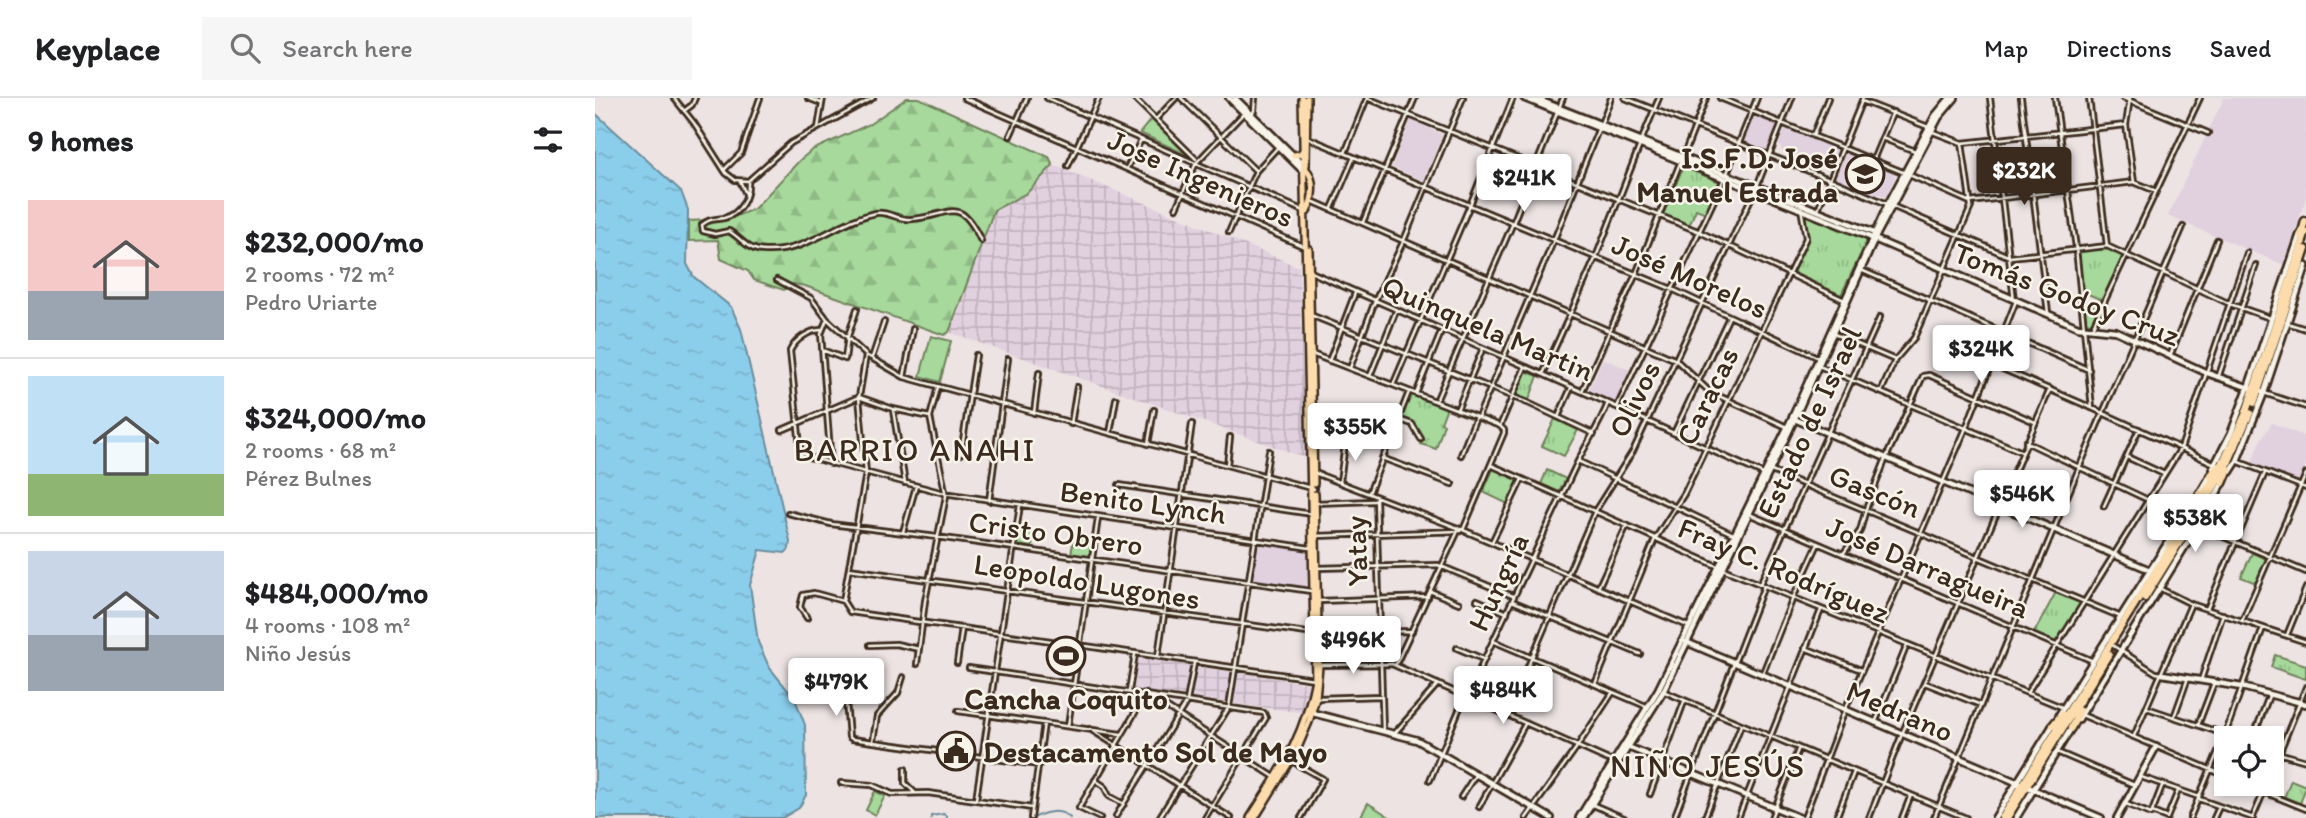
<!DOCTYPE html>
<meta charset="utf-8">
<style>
body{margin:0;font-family:Itim,sans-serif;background:#f6f6f6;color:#202124;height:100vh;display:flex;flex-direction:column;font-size:26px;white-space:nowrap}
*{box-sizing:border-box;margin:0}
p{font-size:23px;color:#757577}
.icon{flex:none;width:38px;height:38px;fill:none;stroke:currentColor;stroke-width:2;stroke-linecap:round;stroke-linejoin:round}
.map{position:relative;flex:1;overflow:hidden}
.side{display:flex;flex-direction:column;background:#fff;width:595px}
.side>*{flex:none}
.tools{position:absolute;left:1619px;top:628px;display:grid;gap:14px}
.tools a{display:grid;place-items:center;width:70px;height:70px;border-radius:0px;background:#fff;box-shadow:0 4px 10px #0003;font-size:35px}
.price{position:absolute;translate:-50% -60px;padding:0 16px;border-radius:7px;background:#fff;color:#222;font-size:23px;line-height:46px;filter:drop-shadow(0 2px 4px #0008)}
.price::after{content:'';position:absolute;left:50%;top:42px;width:21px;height:16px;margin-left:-10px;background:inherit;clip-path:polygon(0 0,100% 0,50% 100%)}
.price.active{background:#3b2a1e;color:#fff}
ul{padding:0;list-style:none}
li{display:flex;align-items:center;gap:21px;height:175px;padding:0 28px}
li+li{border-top:2px solid #e0e0e0}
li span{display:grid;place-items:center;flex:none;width:196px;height:140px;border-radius:0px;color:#555}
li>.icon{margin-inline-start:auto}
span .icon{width:84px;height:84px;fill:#fffc;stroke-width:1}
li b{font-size:30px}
h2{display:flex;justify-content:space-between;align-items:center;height:84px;padding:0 28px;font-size:30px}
header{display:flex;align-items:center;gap:42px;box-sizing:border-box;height:98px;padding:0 35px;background:#fff;border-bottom:2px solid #e0e0e0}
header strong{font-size:33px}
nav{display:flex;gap:38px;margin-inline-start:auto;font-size:24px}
.search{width:490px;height:63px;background:#f6f6f6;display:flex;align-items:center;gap:18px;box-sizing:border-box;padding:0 24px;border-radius:0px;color:#757577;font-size:26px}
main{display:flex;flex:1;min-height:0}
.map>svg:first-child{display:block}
.built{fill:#e1d0de}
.industrial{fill:url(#industrial-grid)}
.grass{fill:#a6d99b;stroke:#70825c;stroke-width:2}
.forest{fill:url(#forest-firs);stroke:#70825c;stroke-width:2}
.park{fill:url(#park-tufts);stroke:#70825c;stroke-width:2}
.water{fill:url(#water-ripples);stroke:#6b8c9a;stroke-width:2}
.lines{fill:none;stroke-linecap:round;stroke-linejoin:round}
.stream{stroke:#6b8c9a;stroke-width:2}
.street-casing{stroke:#3b2a1e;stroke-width:8}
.secondary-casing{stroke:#3b2a1e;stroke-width:10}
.primary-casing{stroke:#3b2a1e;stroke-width:10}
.highway-casing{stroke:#3b2a1e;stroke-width:11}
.street{stroke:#f7f3e8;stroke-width:2.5}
.secondary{stroke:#f7f3e8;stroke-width:4.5}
.primary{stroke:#fcdcac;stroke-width:5}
.highway{stroke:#fcdcac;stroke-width:6}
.labels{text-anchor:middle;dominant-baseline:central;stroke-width:5;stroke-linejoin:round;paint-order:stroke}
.poi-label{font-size:30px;font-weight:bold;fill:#3b2a1e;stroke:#f7f3e8;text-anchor:end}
.street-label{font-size:30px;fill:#3b2a1e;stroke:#f7f3e8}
.neighbourhood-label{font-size:32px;letter-spacing:2px;fill:#3b2a1e;stroke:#f7f3e8}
</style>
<header>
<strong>Keyplace</strong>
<div class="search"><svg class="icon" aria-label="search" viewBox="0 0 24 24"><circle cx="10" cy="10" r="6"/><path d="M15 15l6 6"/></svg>Search here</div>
<nav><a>Map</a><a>Directions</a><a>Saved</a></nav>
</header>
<main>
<section class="side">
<h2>9 homes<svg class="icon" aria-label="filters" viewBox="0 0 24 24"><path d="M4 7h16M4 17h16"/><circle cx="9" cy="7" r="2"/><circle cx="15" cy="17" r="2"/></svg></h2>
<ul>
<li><span style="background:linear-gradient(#f6c9c9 65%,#9aa5b1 0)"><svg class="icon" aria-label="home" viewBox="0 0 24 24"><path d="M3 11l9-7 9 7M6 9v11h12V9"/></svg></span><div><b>$232,000/mo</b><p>2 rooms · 72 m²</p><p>Pedro Uriarte</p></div></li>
<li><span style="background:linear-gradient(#bfe0f5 70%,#8fb573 0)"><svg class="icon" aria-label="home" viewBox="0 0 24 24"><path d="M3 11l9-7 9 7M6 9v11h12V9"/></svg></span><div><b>$324,000/mo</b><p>2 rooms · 68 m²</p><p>Pérez Bulnes</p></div></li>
<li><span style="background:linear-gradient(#c9d6e8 60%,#9aa5b1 0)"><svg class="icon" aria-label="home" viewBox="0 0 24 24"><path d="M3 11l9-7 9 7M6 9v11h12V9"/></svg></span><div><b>$484,000/mo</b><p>4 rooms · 108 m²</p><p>Niño Jesús</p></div></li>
</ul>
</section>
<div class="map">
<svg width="1711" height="720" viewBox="0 0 1711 720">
<defs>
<pattern id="industrial-grid" width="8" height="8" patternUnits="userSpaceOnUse" patternTransform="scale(1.75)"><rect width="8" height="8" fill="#e1d0de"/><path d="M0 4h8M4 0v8" fill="none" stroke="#c2b3be"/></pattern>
<pattern id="forest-firs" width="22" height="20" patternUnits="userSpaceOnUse" patternTransform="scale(1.75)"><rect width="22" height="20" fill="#a6d99b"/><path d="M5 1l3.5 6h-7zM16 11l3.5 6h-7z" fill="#90ba85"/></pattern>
<pattern id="park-tufts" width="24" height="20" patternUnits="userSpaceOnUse" patternTransform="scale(1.75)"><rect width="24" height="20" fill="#a6d99b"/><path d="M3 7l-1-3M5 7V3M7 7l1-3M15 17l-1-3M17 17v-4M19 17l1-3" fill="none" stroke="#90ba85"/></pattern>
<pattern id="water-ripples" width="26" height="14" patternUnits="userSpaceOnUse" patternTransform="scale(1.75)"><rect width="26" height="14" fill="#8bceec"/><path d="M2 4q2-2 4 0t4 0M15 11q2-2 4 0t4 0" fill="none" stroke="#79b1ca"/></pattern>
</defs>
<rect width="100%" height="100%" fill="#ede3e3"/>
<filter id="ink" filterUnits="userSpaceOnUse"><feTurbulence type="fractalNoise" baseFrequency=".0143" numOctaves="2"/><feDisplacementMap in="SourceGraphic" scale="14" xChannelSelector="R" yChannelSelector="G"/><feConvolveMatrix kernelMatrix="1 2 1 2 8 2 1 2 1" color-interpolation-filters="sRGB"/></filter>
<g filter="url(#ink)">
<path class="built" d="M 1629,0 L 1711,0 L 1711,100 L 1689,167 L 1573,118 Z
M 1162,19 L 1180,26 L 1182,29 L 1173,52 L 1152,45 L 1150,42 L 1158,20 Z
M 817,22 L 847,37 L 829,83 L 797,69 L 815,23 Z
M 1193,31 L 1242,51 L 1237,67 L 1230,69 L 1187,53 L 1184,46 L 1189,32 Z
M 1253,56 L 1298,75 L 1300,79 L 1292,98 L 1284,96 L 1283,98 L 1242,81 L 1241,77 L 1244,70 L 1249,58 Z
M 1008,261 L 1036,272 L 1022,302 L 1019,303 L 996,294 L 994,291 Z
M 1677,325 L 1711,339 L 1711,368 L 1705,382 L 1700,385 L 1656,367 L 1665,343 Z
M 665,446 L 710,453 L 712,455 L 713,486 L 711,489 L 660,481 L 658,478 L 662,448 Z"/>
<path class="industrial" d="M 458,67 L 704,169 L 711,360 L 354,234 L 399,112 L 432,95 Z
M 544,560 L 716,586 L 710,615 L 539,592 Z"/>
<path class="grass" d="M 336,238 L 356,243 L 345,284 L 325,278 Z
M 424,432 L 440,433 L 437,449 L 422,447 Z
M 464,548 L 480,550 L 477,567 L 461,565 Z
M 280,693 L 290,698 L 280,717 L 271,712 Z"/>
<path class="forest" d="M 312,0 L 324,0 L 454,59 L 458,67 L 432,95 L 399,112 L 354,234 L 349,237 L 210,188 L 199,186 L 189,192 L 159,182 L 153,173 L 126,161 L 123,142 L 94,143 L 94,123 L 134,121 L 159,111 L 205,62 L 217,52 L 275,26 Z"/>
<path class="park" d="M 556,21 L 592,57 L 545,35 Z
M 1088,69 L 1125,84 L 1111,115 L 1101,111 L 1094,128 L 1068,117 Z
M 1209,117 L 1273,141 L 1246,197 L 1197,174 L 1213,140 Z
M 1505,151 L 1517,152 L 1528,158 L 1507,202 L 1488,194 L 1484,153 Z
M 1489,203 L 1504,210 L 1496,225 L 1491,224 Z
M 930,273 L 943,278 L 934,302 L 920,297 Z
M 816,295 L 852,309 L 846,325 L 849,326 L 841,351 L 826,346 C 829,332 817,325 806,320 Z
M 960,321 L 983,332 L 969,358 L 947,348 Z
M 899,369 L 924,381 L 913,406 L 888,394 Z
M 952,372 L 971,381 L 964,394 L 946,386 Z
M 479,439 L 498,442 L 495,460 L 476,457 Z
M 1657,455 L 1672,461 L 1661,485 L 1646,479 Z
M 1461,494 L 1486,505 L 1462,545 L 1439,535 Z
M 1680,557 L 1711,567 L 1711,581 L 1676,569 Z
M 1696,682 L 1711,688 L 1705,706 L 1689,700 Z
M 773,705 L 796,720 L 765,720 Z"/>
<path class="water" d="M 0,15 L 86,93 L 93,112 L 92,166 L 99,179 L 136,209 L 146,231 L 195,443 L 194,451 L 190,455 L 165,452 L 155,487 L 163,544 L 174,569 L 200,601 L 210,627 L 211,697 L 204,710 L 187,720 L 0,720 Z"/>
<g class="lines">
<path class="stream" d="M 336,720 L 336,718 L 349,716 L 352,720
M 438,720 C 450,714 465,709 475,720"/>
<defs>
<path id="street" d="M 79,0 L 99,25 L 131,75 L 140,82 L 153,83 L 196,45 L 278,0
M 213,0 L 226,5
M 369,0 L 710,149
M 452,0 L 709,113
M 539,0 L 601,61
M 586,0 L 661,73
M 772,0 L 1105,134 L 1249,202
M 1030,0 L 1239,83 L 1415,159 L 1512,148 L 1635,206 L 1675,220
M 1125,0 L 1310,75 L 1375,104 L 1539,84 L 1561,93
M 1395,0 L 1419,202
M 1426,0 L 1453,215
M 1460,0 L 1481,150 L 1497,310
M 1494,0 L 1512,148
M 1528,0 L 1613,35
M 1535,0 L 1531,27 L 1539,84
M 1267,3 L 1333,29
M 89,13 L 97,7 L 100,0
M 656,17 L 659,13 L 660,0
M 561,21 L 581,0
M 1006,26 L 1016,0
M 223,30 L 228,0
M 1338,34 L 1367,45 L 1531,27
M 415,38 L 432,0
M 1218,38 L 1233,0
M 713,40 L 1079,192 L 1224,260
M 1287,40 L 1320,53
M 1047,41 L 1064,0
M 750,55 L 772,0
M 1088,59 L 1111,0
M 1278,62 L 1298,14
M 473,68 L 504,0
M 532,70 L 546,42
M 129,72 L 146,55 L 165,0
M 1132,75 L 1162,0
M 145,83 L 151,96
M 153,83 C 154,98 146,116 129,120 C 119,122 115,120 107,127 L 108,133 L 120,136 L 134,133 C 147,141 153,153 170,153 C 212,155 241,123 281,115 C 293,113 305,123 317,121 C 356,118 364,96 386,143
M 1162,88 L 1197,0
M 717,103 L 1081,262 L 1115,294 L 1192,329
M 581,110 L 601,65 L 650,14
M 737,110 L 759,59
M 1223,111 L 1268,0
M 768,124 L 820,0
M 634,134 L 661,73 L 684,48
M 1266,172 L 1494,272
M 716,174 L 1013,305 L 1170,377
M 182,182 L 216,200 L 232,221 L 271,257 L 309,279 L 719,391
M 718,218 L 933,305 L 999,336
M 232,221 L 226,236 L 236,366
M 1692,225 L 1711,231
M 1497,230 L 1605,0
M 226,232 C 214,232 200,242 195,253 L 206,357 L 349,395 L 715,450
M 1239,236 L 1300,262
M 1346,244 L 1497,310 L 1620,366
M 227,252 L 250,261 L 253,238 L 262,211
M 717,256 L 905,328
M 271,257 L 264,299 L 271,375 L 248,503 L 255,514 L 719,581
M 1575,258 L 1622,142
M 277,260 L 289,224
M 734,263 L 760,195
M 1224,268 L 1427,354
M 755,270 L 780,203 L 809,142 L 868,0
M 948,276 L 1001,159 L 1045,47
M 775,278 L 801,213
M 309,279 L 318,231
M 1623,280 L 1661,167
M 798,287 L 875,107 L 918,0
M 987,293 L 1041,176 L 1085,65
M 1286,294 L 1300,262 L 1319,240 L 1376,109 L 1367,45
M 1669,295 L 1711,309
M 821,296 L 847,232
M 841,303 L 918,125 L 968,0
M 1022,309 L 1129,81
M 298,312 L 310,385
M 862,312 L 888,250
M 439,315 L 444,275
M 743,317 L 796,338
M 883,319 L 959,142 L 1003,32
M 963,319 L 976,290
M 803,321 L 817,326 L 826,341
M 476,326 L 482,289
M 187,332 L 264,299 L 298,311 L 335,319
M 515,335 L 521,301
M 1079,335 L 1134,219
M 1431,344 L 1589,419
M 553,346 L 559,312
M 366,356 L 381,257
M 866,357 L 881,319
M 1532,359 L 1569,376
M 787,360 L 857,386
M 983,363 L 1138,436
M 1642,363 L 1711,390
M 632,367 L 635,339
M 896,367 L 1122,468
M 1174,372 L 1526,519
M 720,375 L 868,432 L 1093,528
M 745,384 L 751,338 L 775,347
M 524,387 L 717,416
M 774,395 L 814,294
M 781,399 L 788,633
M 394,403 L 413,261
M 719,405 L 779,403
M 1509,408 L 1544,331
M 193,415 L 236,426 L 342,439 L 716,493
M 1154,416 L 1498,563
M 1603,428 L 1711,474
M 868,432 L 909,335 L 909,332 L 905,328 L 930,269
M 308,434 L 321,388
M 721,438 L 865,433
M 897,444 L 927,381
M 1248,456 L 1265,433 L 1271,411 L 1291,360 L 1328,278 L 1334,277 L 1440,324
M 721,470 L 843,467 L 918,498
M 254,471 L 719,536
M 1128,471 L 1469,610
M 1165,486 L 1285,219
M 1003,490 L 1032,427
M 1566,491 L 1596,506 L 1711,544
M 835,493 L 864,505
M 882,502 L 912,515
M 724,503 L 833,499
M 917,503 L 1045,556
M 1612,511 L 1670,375
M 212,520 L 205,509 L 208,497 L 219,495 L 248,503
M 1647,523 L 1711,376
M 726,536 L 817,533
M 1692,537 L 1711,490
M 898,543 L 1053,609
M 275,547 L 301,546 L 324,551
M 1517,547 L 1561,575 L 1567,576
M 862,550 L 888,561
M 1210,550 L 1266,572
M 563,558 L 597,326
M 362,565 L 367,530
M 322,566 L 330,503 L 351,398 L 335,319 L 343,289
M 801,566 L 863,433
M 723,567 L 797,566 L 1018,664
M 374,570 L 669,615 L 671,620 L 610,720
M 1167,577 L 1198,500 L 1223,446
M 1606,582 L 1628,516
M 240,583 L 251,603 L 254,639 L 257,641 L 444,667
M 1330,585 L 1386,607
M 1000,586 L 1060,441 L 1089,396 L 1211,140 L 1206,110
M 534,593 L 540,556
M 1070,594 L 1371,720
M 1432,595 L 1586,350 L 1652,155
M 723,600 L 786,598
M 1552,610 L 1641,640
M 363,613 L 526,636
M 912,617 L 1000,413 L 1038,353 L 1159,94
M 1487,617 L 1631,678
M 1579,619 L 1593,580
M 1280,625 L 1312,547
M 1603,627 L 1619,585
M 473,628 L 503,420
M 495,631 L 636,720
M 799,636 L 843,586
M 1539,638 L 1596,506
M 1658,640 L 1674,598
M 278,643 L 282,618 L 303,595 L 308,579
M 1676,653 L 1711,663
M 1462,654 L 1539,687
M 695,662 L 728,681 L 706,720
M 310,671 L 310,685 L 320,695
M 1676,675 L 1711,589
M 1546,679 L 1604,699
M 500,682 L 509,688 L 514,698 L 529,706
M 835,682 L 869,600 L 873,596 L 983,363 C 993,343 1005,326 1013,305
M 246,685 L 277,687 L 297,696 L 333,695 L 437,710
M 1649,686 L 1711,711
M 1055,696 L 1089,604
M 866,699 L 881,676
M 381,701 L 425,407
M 1604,701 L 1658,720
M 996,706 L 1029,720
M 1531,706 L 1556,716 L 1557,714 L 1572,720 L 1583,693
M 884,709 L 930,626
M 1557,714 L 1567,688
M 521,718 L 592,603 L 599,565
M 1110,719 L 1146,627
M 1658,719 L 1672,686
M 436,720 L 449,625
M 505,720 L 484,710 L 551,596 L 681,680
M 564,720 L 634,609 L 674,353
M 931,720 L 982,649 L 1018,594
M 1079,720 L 1169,488
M 1143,720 L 1226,512
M 1176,720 L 1203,652
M 1209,720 L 1250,612 L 1371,330 L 1421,203
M 1241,720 L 1259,674
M 1274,720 L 1307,636 L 1455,291
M 1307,720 L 1316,697
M 1339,720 L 1484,370 L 1588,129
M 1595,720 L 1630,637 L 1668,530
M 1619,720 L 1624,709"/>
<path id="secondary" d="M 634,0 L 708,73
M 640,0 L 709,68
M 929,0 L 1277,140 L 1483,229 L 1521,233 L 1612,275 L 1669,295
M 939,0 L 1279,135
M 1197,320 L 1555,472
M 1618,370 L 1636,335 L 1653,290 L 1705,136
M 1635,374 L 1642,363 L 1669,295 L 1711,168
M 1605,395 L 1615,378
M 1613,410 L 1628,385
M 1091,544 L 1506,720
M 1567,576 L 1647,589 L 1711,606
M 714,614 L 822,642 L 956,720
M 1464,617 L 1594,411
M 1483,622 L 1607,421
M 1033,649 L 1205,720
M 984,720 L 1063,592 L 1197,320 L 1293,106 L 1340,18 L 1355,0
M 988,720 L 1068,594 L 1195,331 L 1282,136 L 1344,19 L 1360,0
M 1400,720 L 1458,627
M 1421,720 L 1477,629
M 1522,720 L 1561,649"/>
<path id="primary" d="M 699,57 L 705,56 L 708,52
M 711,68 L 712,0
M 711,71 C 721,82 718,101 712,114
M 714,151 L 719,386
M 655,720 C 686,671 709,640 720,581 L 707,0
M 660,720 L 702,652 L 714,624 L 721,600 L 724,568 L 720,396"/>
<path id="highway" d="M 1706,138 L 1710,123
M 1659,305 L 1711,151
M 1615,378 L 1623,368
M 1628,385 L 1634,371
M 1595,415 L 1605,395
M 1604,423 L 1614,409
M 1550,500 L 1631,370 L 1655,315
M 1458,627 L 1467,616
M 1476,630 L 1485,613
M 1407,720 L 1626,368 L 1650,317 L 1711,134
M 1412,720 L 1514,556"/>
</defs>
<use href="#street" class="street-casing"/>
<use href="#secondary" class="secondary-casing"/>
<use href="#primary" class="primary-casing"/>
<use href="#highway" class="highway-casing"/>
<use href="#street" class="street"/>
<use href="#secondary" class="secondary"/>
<use href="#primary" class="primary"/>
<use href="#highway" class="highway"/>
</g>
</g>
<defs>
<symbol id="university-ring" viewBox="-11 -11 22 22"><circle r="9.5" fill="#f7f3e8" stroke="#3b2a1e" stroke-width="1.5"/><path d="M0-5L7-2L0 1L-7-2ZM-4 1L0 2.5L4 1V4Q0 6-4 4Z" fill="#3b2a1e"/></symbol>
<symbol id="stadium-ring" viewBox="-11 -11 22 22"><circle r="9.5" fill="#f7f3e8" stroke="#3b2a1e" stroke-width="1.5"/><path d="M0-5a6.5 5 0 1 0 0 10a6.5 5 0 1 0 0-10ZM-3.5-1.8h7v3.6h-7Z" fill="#3b2a1e"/></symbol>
<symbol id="civic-ring" viewBox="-11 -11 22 22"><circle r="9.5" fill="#f7f3e8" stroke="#3b2a1e" stroke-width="1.5"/><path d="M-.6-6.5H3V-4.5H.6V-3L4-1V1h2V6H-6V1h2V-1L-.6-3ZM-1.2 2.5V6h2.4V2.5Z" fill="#3b2a1e"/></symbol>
</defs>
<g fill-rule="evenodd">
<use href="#university-ring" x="1248" y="54" width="44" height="44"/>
<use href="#stadium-ring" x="449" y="536" width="44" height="44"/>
<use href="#civic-ring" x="339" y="631" width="44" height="44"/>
</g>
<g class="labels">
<g class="poi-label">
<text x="1243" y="59">I.S.F.D. José<tspan x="1243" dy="34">Manuel Estrada</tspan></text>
<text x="471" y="600" text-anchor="middle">Cancha Coquito</text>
<text x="388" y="653" text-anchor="start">Destacamento Sol de Mayo</text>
</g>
<g class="street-label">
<text transform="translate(606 80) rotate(24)">Jose Ingenieros</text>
<text transform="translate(1095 178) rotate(24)">José Morelos</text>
<text transform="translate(1472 196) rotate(21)">Tomás Godoy Cruz</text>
<text transform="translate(893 230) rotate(23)">Quinquela Martin</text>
<text transform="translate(1112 298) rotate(-64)">Caracas</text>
<text transform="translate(1039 301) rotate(-64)">Olivos</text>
<text transform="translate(1214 324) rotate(-65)">Estado de Israel</text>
<text transform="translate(1280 393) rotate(22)">Gascón</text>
<text transform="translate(548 404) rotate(8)">Benito Lynch</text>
<text transform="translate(461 435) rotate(8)">Cristo Obrero</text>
<text transform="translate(761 453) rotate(-92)">Yatay</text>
<text transform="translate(1333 469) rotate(23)">José Darragueira</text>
<text transform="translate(1189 472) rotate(23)">Fray C. Rodríguez</text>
<text transform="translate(492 483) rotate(9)">Leopoldo Lugones</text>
<text transform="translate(903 484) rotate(-65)">Hungría</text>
<text transform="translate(1305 613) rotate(23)">Medrano</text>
</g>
<g class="neighbourhood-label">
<text x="320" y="352">BARRIO ANAHI</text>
<text x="1113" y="668">NIÑO JESÚS</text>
</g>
</g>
</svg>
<div class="tools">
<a><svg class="icon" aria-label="locate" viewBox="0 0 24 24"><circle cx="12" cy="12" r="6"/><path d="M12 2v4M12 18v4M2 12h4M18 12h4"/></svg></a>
</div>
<b class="price active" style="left:1429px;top:109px">$232K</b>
<b class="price" style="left:929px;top:116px">$241K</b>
<b class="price" style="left:1386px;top:287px">$324K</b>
<b class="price" style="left:760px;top:365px">$355K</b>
<b class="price" style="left:1427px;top:432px">$546K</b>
<b class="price" style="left:1600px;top:456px">$538K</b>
<b class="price" style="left:758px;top:578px">$496K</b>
<b class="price" style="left:241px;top:620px">$479K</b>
<b class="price" style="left:908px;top:628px">$484K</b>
</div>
</main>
